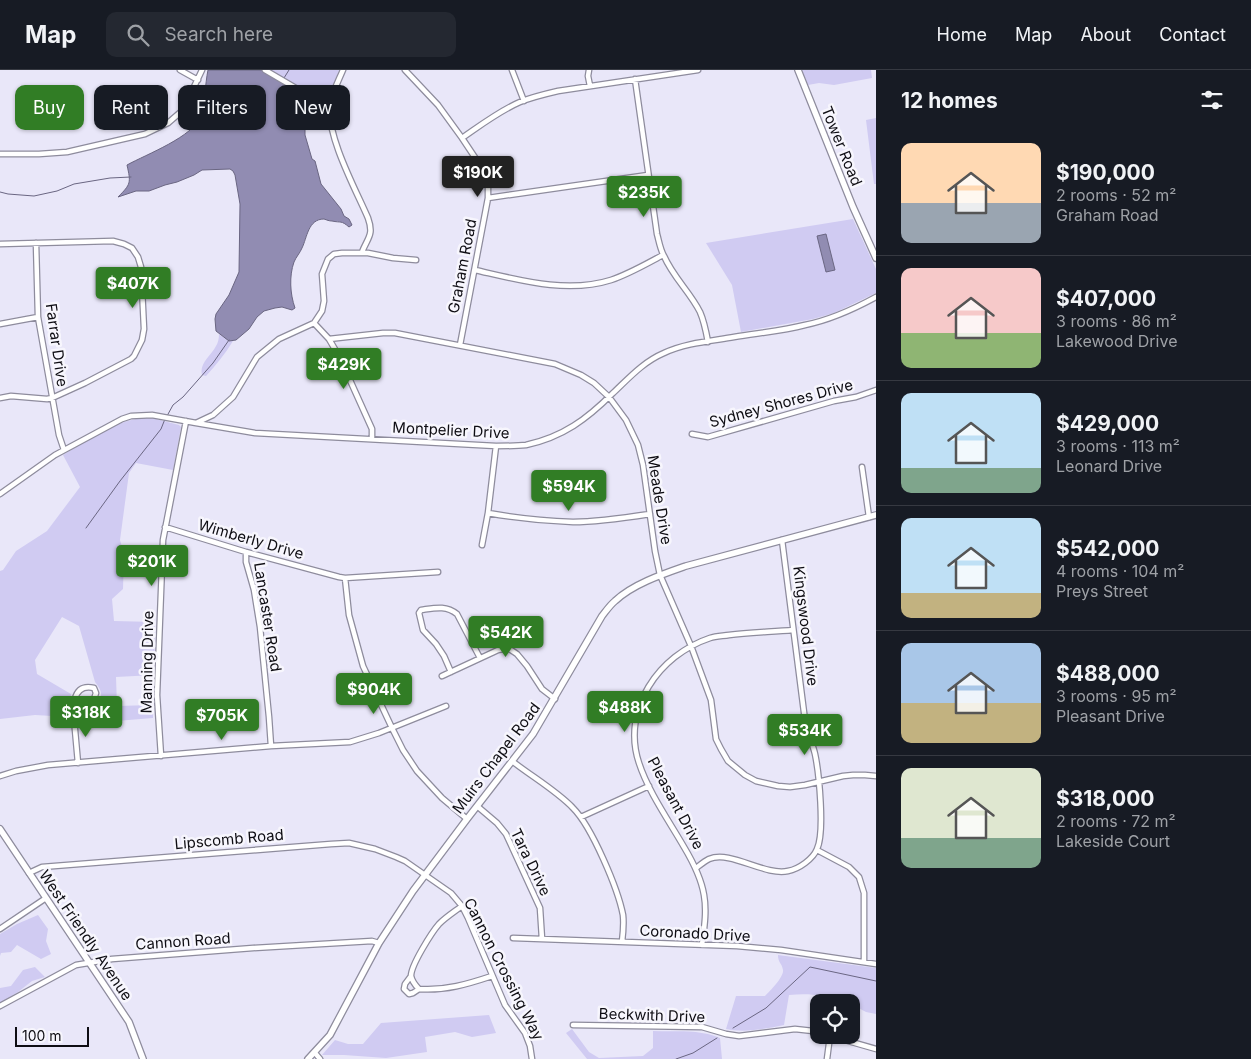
<!DOCTYPE html>
<meta charset="utf-8">
<style>
body{margin:0;font-family:Inter,sans-serif;background:#242831;color:#f1f3f6;height:100vh;display:flex;flex-direction:column;font-size:19px;white-space:nowrap}
*{box-sizing:border-box;margin:0}
p{font-size:16px;color:#9ea1a6}
.icon{flex:none;width:28px;height:28px;fill:none;stroke:currentColor;stroke-width:2;stroke-linecap:round;stroke-linejoin:round}
.map{position:relative;flex:1;overflow:hidden}
.side{display:flex;flex-direction:column;background:#171b24;width:375px}
.side>*{flex:none}
.hud{position:absolute;left:15px;top:15px;width:475px;height:45px;display:flex;gap:10px}
.tools{position:absolute;left:810px;top:924px;display:grid;gap:10px}
.tools a{display:grid;place-items:center;width:50px;height:50px;border-radius:10px;background:#171b24;box-shadow:0 1px 4px #0004;font-size:25px}
.scale{position:absolute;left:15px;bottom:12px;width:74px;box-sizing:border-box;padding-left:5px;border:2px solid #0e0d13;border-top:0;font-size:14px;line-height:18px;white-space:nowrap;color:#0e0d13;-webkit-text-stroke:4px #f7f6fd;paint-order:stroke}
.price{position:absolute;translate:-50% -42px;padding:0 11px;border-radius:5px;background:#317d25;color:#fff;font-size:16px;line-height:32px;filter:drop-shadow(0 1px 2px #0008)}
.price::after{content:'';position:absolute;left:50%;top:30px;width:15px;height:11px;margin-left:-8px;background:inherit;clip-path:polygon(0 0,100% 0,50% 100%)}
.price.on{background:#222;color:#fff}
ul{padding:0;list-style:none}
li{display:flex;align-items:center;gap:15px;height:125px;padding:0 25px}
li+li{border-top:1px solid #363941}
li span{display:grid;place-items:center;flex:none;width:140px;height:100px;border-radius:10px;color:#555}
li>.icon{margin-inline-start:auto}
span .icon{width:60px;height:60px;fill:#fffc;stroke-width:1}
li b{font-size:21px}
h2{display:flex;justify-content:space-between;align-items:center;height:60px;padding:0 25px;font-size:21px}
.chip{padding:0 18px;border-radius:10px;background:#171b24;box-shadow:0 1px 4px #0004;font-size:18px;line-height:45px}
.chip.on{background:#317d25;color:#fff}
header{display:flex;align-items:center;gap:30px;box-sizing:border-box;height:70px;padding:0 25px;background:#171b24;border-bottom:1px solid #363941}
header strong{font-size:24px}
nav{display:flex;gap:28px;margin-inline-start:auto;font-size:18px}
.search{width:350px;height:45px;background:#242831;display:flex;align-items:center;gap:12px;box-sizing:border-box;padding:0 18px;border-radius:10px;color:#9ea1a6;font-size:19px}
main{display:flex;flex:1;min-height:0}
.map>svg:first-child{display:block}
.green{fill:#d0cbf2}
.water{fill:#918cb2;stroke:#6a6682}
.lines{fill:none;stroke-linecap:round;stroke-linejoin:round}
.stream{stroke:#6a6682;stroke-width:1}
.street-casing{stroke:#8e8c9d;stroke-width:7}
.secondary-casing{stroke:#8e8c9d;stroke-width:8}
.street{stroke:#fff;stroke-width:4.5}
.secondary{stroke:#fff;stroke-width:5.5}
.labels{text-anchor:middle;dominant-baseline:central;stroke-width:5;stroke-linejoin:round;paint-order:stroke}
.street-label{font-size:15px;fill:#0e0d13;stroke:#f7f6fd}
</style>
<header>
<strong>Map</strong>
<div class="search"><svg class="icon" aria-label="search" viewBox="0 0 24 24"><circle cx="10" cy="10" r="6"/><path d="M15 15l6 6"/></svg>Search here</div>
<nav><a>Home</a><a>Map</a><a>About</a><a>Contact</a></nav>
</header>
<main>
<div class="map">
<svg width="876" height="989" viewBox="0 0 876 989">
<rect width="100%" height="100%" fill="#e9e7f9"/>
<path class="green" d="M 270,0 L 339,0 L 330,24 L 328,27 L 321,29 L 315,26 Z
M 802,0 L 871,0 L 872,8 L 834,15 L 819,13 L 808,15 Z
M 876,48 L 876,114 L 874,114 L 866,50 Z
M 853,149 L 876,199 L 876,223 L 834,243 L 813,249 L 741,262 L 732,215 L 706,173 Z
M 219,264 L 229,271 L 233,271 C 225,284 216,295 206,306 L 202,305 C 199,293 211,286 216,276 C 218,273 219,268 219,264 Z
M 141,348 L 152,348 L 179,355 L 181,357 L 173,400 L 136,393 L 129,403 L 120,470 L 124,484 L 123,519 L 112,529 L 114,551 L 155,552 L 154,605 L 116,607 L 117,636 L 153,635 L 153,648 L 80,654 C 80,650 78,645 80,641 C 83,633 114,635 95,612 L 79,556 L 62,547 L 35,590 L 37,604 L 71,624 L 69,633 L 70,647 L 35,645 L 0,649 L 0,501 L 3,500 L 16,481 L 47,461 L 80,417 L 63,385 C 87,371 112,352 141,348 Z
M 38,845 L 48,859 L 46,871 L 51,884 L 41,889 L 17,875 L 11,882 L 1,883 L 0,886 L 0,864 L 17,854 Z
M 778,885 L 876,898 L 876,944 L 866,942 L 851,934 L 851,932 C 841,932 832,928 823,926 C 811,924 801,924 789,925 L 784,955 C 765,959 745,963 726,959 L 736,926 L 765,926 C 770,921 784,907 783,900 C 782,893 778,893 778,885 Z
M 35,897 L 45,907 L 32,911 L 18,922 L 0,933 L 0,918 L 11,916 L 23,900 Z
M 489,945 L 496,963 L 472,967 L 455,962 L 425,967 L 427,982 L 386,988 L 344,985 L 322,985 L 335,970 L 348,974 L 363,974 L 381,953 Z
M 572,959 L 589,982 L 599,988 L 643,986 L 653,978 L 653,961 C 676,962 699,959 720,968 L 722,989 L 587,989 L 566,963 Z"/>
<path class="water" d="M 208,0 L 261,0 L 309,28 L 302,41 L 305,49 L 305,65 L 312,89 L 315,91 L 321,114 L 341,139 L 344,146 L 349,149 L 352,155 L 349,157 C 341,150 341,153 332,151 C 329,151 327,150 324,149 C 308,149 307,168 302,178 C 300,183 296,187 294,192 C 289,206 290,224 295,238 L 292,240 L 282,237 L 275,238 L 264,241 L 257,247 L 249,259 L 236,270 L 229,271 L 216,261 L 215,249 L 216,244 L 229,225 L 239,202 L 240,134 L 235,105 L 233,101 L 230,99 L 202,100 L 194,105 L 177,112 L 165,115 L 149,121 L 136,121 L 118,127 C 131,114 131,113 127,95 C 147,84 193,67 201,46 C 205,34 205,14 208,0 Z
M 826,164 L 835,200 L 826,202 L 817,166 Z"/>
<g class="lines">
<path class="stream" d="M 284,8 L 289,0
M 0,122 L 8,124 L 34,126 L 57,121 L 74,114 L 110,108 L 131,107
M 167,346 L 173,335 L 183,327 L 213,293 L 229,270
M 86,458 L 120,411 L 161,359 L 165,349
M 733,958 L 766,938 L 810,897 L 876,911
M 676,989 L 693,983 L 717,968"/>
<defs>
<path id="street" d="M 180,0 L 198,10
M 265,0 L 323,34 L 330,37
M 343,0 C 338,12 331,24 330,37 C 327,67 356,120 368,148 C 374,165 368,167 362,182
M 405,0 L 438,35 L 462,68 L 484,101 L 488,113 L 488,128 L 460,275
M 512,0 L 524,31
M 589,0 L 588,6 L 590,16
M 635,9 L 657,164 C 659,171 660,179 664,186 C 673,207 690,222 700,242 C 704,251 706,261 708,272
M 462,68 C 481,55 499,41 520,32 C 532,27 545,24 558,21 L 698,0
M 0,84 L 39,84 L 67,82 L 145,64 L 168,53 L 183,40 L 202,0
M 488,128 L 648,105
M 36,173 L 38,247 L 59,365 L 64,380
M 0,174 L 113,171 L 124,174 L 132,178 L 138,187 L 141,197 L 144,259 L 142,270 L 134,286 L 131,289 L 85,313 L 52,328 L 47,329 L 11,326 L 0,328
M 475,200 C 519,210 567,224 611,210 C 629,204 646,194 663,185
M 314,253 L 329,269 L 340,288 L 372,359 L 372,369
M 0,254 L 38,247
M 329,269 L 383,263 L 395,263 L 555,294 L 581,305 L 594,313 L 609,327 L 626,350 L 638,375 L 643,395 L 655,481 L 660,505 L 691,576 L 711,630 L 716,669 L 721,679 L 728,691 L 745,705 L 756,711 L 778,716 L 790,717 L 805,715 L 843,706 L 853,705 L 865,705 L 876,706
M 196,353 L 255,363 L 496,376 C 506,376 517,376 526,375 C 563,367 587,349 613,323 C 629,308 643,292 664,283 C 685,273 711,271 734,267 C 758,263 782,261 805,255 C 830,250 854,239 876,227
M 692,364 L 708,367 L 834,331 L 856,327 L 876,320
M 862,397 L 869,447
M 0,424 L 55,385 L 122,349 L 131,346 L 152,345 L 196,353 L 213,345 L 233,327 L 257,287 L 279,269 L 314,253 L 322,241 L 324,231 L 322,204 L 328,189 L 334,184 L 342,183 L 368,183 L 393,188 L 416,190
M 488,443 C 516,448 544,451 573,452 C 598,452 624,448 650,444
M 165,457 L 246,482 L 339,507 L 345,508 L 438,502
M 482,475 L 488,443 L 496,376
M 246,482 L 246,492 L 254,520 L 260,557 L 269,647 L 271,676
M 345,508 L 349,545 L 363,596 L 392,658 L 403,680 L 417,701 L 442,728 L 467,749
M 451,602 L 444,586 L 436,574 L 423,560 L 419,543 L 421,540 C 435,538 446,535 457,544 L 480,588
M 442,606 L 498,580 L 508,578 L 517,584 L 527,596 L 542,619 L 555,629
M 73,640 L 81,634 L 94,629 L 96,623 L 94,618 C 68,612 74,646 75,660 C 76,671 77,682 78,693
M 161,686 L 157,625 L 163,470 L 186,351
M 512,691 C 531,706 557,721 573,738 C 592,757 618,819 623,845 C 624,854 623,864 622,872
M 0,706 L 16,701 L 48,695 L 271,676 L 350,672 L 379,663 L 446,636
M 477,736 L 497,753 L 506,764 L 540,838 L 542,869
M 581,747 L 649,716
M 817,780 L 849,797 L 859,807 L 864,823 L 864,892
M 696,798 C 700,795 705,791 709,789 C 731,780 764,806 788,801 C 799,799 813,789 817,779 C 825,762 819,703 815,684 C 813,675 809,667 806,658 L 782,470
M 29,803 L 42,797 L 331,774 L 349,773 L 375,779 L 396,787 L 405,791 L 451,823 L 462,836 L 468,848 L 505,935 L 525,963 L 530,976 L 532,989
M 462,836 C 454,842 446,847 439,854 C 432,862 411,895 411,906 C 412,911 416,916 419,919 C 445,921 468,914 492,906
M 0,859 L 46,828
M 513,868 L 737,876 L 781,880 L 876,894
M 702,875 C 704,859 707,842 704,825 C 701,807 693,792 684,777 C 669,751 648,721 639,693 C 621,639 659,585 710,568 C 716,566 723,566 729,565 C 750,562 772,562 793,560
M 411,906 L 405,914 L 404,919 L 409,924 L 413,923 L 419,919
M 0,936 L 76,895 L 112,889 L 253,878 L 372,871 L 379,873
M 573,955 L 702,957 L 726,964 L 739,966 L 795,959 L 813,961 L 819,962
M 827,965 L 876,979
M 315,983 L 320,989
M 827,989 L 830,966"/>
<path id="secondary" d="M 798,0 L 853,137 L 876,188
M 0,759 L 129,952 L 143,989
M 308,989 L 330,965 L 379,873 L 413,821 L 467,749 L 533,664 L 602,546 C 606,541 610,535 615,531 C 633,514 663,504 686,496 L 876,445"/>
</defs>
<use href="#street" class="street-casing"/>
<use href="#secondary" class="secondary-casing"/>
<use href="#street" class="street"/>
<use href="#secondary" class="secondary"/>
</g>
<g class="labels">
<g class="street-label">
<text transform="translate(842 76) rotate(68)">Tower Road</text>
<text transform="translate(462 196) rotate(-79)">Graham Road</text>
<text transform="translate(57 275) rotate(82)">Farrar Drive</text>
<text transform="translate(781 333) rotate(-15)">Sydney Shores Drive</text>
<text transform="translate(451 360) rotate(3)">Montpelier Drive</text>
<text transform="translate(660 430) rotate(81)">Meade Drive</text>
<text transform="translate(251 469) rotate(16)">Wimberly Drive</text>
<text transform="translate(268 547) rotate(81)">Lancaster Road</text>
<text transform="translate(806 556) rotate(83)">Kingswood Drive</text>
<text transform="translate(147 592) rotate(-89)">Manning Drive</text>
<text transform="translate(496 688) rotate(-53)">Muirs Chapel Road</text>
<text transform="translate(676 733) rotate(62)">Pleasant Drive</text>
<text transform="translate(229 769) rotate(-5)">Lipscomb Road</text>
<text transform="translate(531 792) rotate(64)">Tara Drive</text>
<text transform="translate(695 863) rotate(3)">Coronado Drive</text>
<text transform="translate(86 865) rotate(56)">West Friendly Avenue</text>
<text transform="translate(183 871) rotate(-4)">Cannon Road</text>
<text transform="translate(504 899) rotate(63)">Cannon Crossing Way</text>
<text transform="translate(652 945) rotate(2)">Beckwith Drive</text>
</g>
</g>
</svg>
<div class="tools">
<a><svg class="icon" aria-label="locate" viewBox="0 0 24 24"><circle cx="12" cy="12" r="6"/><path d="M12 2v4M12 18v4M2 12h4M18 12h4"/></svg></a>
</div>
<div class="scale">100 m</div>
<b class="price on" style="left:478px;top:128px">$190K</b>
<b class="price" style="left:644px;top:148px">$235K</b>
<b class="price" style="left:133px;top:239px">$407K</b>
<b class="price" style="left:344px;top:320px">$429K</b>
<b class="price" style="left:569px;top:442px">$594K</b>
<b class="price" style="left:152px;top:517px">$201K</b>
<b class="price" style="left:506px;top:588px">$542K</b>
<b class="price" style="left:374px;top:645px">$904K</b>
<b class="price" style="left:625px;top:663px">$488K</b>
<b class="price" style="left:86px;top:668px">$318K</b>
<b class="price" style="left:222px;top:671px">$705K</b>
<b class="price" style="left:805px;top:686px">$534K</b>
<div class="hud">
<a class="chip on">Buy</a>
<a class="chip">Rent</a>
<a class="chip">Filters</a>
<a class="chip">New</a>
</div>
</div>
<section class="side">
<h2>12 homes<svg class="icon" aria-label="filters" viewBox="0 0 24 24"><path d="M4 7h16M4 17h16"/><circle cx="9" cy="7" r="2"/><circle cx="15" cy="17" r="2"/></svg></h2>
<ul>
<li><span style="background:linear-gradient(#ffd9b3 60%,#9aa5b1 0)"><svg class="icon" aria-label="home" viewBox="0 0 24 24"><path d="M3 11l9-7 9 7M6 9v11h12V9"/></svg></span><div><b>$190,000</b><p>2 rooms · 52 m²</p><p>Graham Road</p></div></li>
<li><span style="background:linear-gradient(#f6c9c9 65%,#8fb573 0)"><svg class="icon" aria-label="home" viewBox="0 0 24 24"><path d="M3 11l9-7 9 7M6 9v11h12V9"/></svg></span><div><b>$407,000</b><p>3 rooms · 86 m²</p><p>Lakewood Drive</p></div></li>
<li><span style="background:linear-gradient(#bfe0f5 75%,#7fa58c 0)"><svg class="icon" aria-label="home" viewBox="0 0 24 24"><path d="M3 11l9-7 9 7M6 9v11h12V9"/></svg></span><div><b>$429,000</b><p>3 rooms · 113 m²</p><p>Leonard Drive</p></div></li>
<li><span style="background:linear-gradient(#bfe0f5 75%,#c2b280 0)"><svg class="icon" aria-label="home" viewBox="0 0 24 24"><path d="M3 11l9-7 9 7M6 9v11h12V9"/></svg></span><div><b>$542,000</b><p>4 rooms · 104 m²</p><p>Preys Street</p></div></li>
<li><span style="background:linear-gradient(#a9c7e8 60%,#c2b280 0)"><svg class="icon" aria-label="home" viewBox="0 0 24 24"><path d="M3 11l9-7 9 7M6 9v11h12V9"/></svg></span><div><b>$488,000</b><p>3 rooms · 95 m²</p><p>Pleasant Drive</p></div></li>
<li><span style="background:linear-gradient(#dfe7d0 70%,#7fa58c 0)"><svg class="icon" aria-label="home" viewBox="0 0 24 24"><path d="M3 11l9-7 9 7M6 9v11h12V9"/></svg></span><div><b>$318,000</b><p>2 rooms · 72 m²</p><p>Lakeside Court</p></div></li>
</ul>
</section>
</main>
